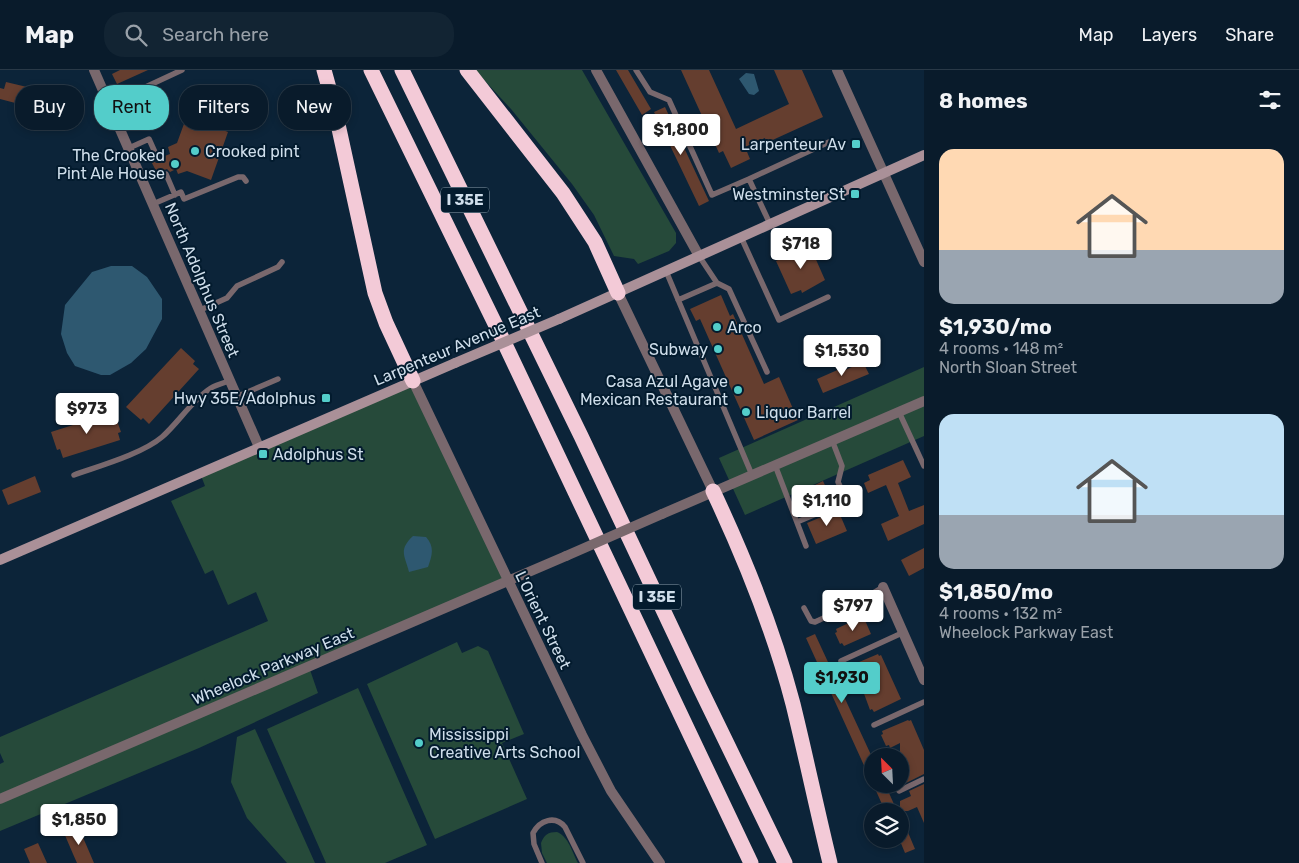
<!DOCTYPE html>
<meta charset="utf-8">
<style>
body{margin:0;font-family:Rubik,sans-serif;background:#122433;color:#f1f3f6;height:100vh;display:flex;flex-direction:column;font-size:19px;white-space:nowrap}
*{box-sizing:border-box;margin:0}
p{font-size:16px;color:#99a1a9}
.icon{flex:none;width:28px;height:28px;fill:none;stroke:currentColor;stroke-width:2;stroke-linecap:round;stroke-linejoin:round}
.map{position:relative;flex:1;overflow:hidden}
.details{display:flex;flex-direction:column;background:#091b2b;width:375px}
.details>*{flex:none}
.banner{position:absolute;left:15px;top:15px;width:475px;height:45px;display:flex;gap:10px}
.needle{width:32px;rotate:336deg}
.controls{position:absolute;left:864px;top:678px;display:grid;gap:10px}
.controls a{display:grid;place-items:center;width:45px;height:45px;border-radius:50%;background:#091b2b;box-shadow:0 2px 8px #0003,0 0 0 1px #293947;font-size:25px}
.price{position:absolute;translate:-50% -42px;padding:0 11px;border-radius:5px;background:#fff;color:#222;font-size:16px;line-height:32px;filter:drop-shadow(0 1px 2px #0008)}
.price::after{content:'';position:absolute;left:50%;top:30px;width:15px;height:11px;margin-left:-8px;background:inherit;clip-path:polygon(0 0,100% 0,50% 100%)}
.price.active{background:#53cdca;color:#111}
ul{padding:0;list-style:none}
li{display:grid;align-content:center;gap:10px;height:265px;padding:0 15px}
li span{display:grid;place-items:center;height:155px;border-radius:15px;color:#555}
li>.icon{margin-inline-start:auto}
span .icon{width:90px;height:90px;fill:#fffc;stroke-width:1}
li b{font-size:21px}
h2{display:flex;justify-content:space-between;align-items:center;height:60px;padding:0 15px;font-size:21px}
.pill{padding:0 18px;border-radius:20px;background:#091b2b;box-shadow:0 2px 8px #0003,0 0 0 1px #293947;font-size:18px;line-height:45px}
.pill.active{background:#53cdca;color:#111}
header{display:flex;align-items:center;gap:30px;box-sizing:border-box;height:70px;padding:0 25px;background:#091b2b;border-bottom:1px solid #293947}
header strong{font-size:24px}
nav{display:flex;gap:28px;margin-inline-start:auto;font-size:18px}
.search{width:350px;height:45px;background:#122433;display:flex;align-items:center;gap:12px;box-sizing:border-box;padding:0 18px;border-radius:20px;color:#99a1a9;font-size:19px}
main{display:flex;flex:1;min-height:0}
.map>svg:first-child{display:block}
.green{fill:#264a3a}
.water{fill:#2e5870}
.building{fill:#653e2f}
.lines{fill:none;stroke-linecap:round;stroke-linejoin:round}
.service{stroke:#79686d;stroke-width:5.5}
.minor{stroke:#79686d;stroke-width:10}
.tertiary{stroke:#79686d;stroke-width:10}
.secondary{stroke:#aa9098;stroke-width:10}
.motorway{stroke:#f3cad7;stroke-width:15}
.tertiary-bridge{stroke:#79686d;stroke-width:10}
.secondary-bridge{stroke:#aa9098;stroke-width:10}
.poi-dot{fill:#53cdca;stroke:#031b2e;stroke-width:2}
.labels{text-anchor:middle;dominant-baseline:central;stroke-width:4;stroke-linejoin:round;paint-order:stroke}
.shield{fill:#031b2e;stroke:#92a4b2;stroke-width:1}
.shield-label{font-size:15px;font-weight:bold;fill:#cfdeeb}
.poi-label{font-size:16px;fill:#cfdeeb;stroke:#031b2e;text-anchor:end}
.street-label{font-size:16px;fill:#cfdeeb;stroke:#031b2e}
</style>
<header>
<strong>Map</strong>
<div class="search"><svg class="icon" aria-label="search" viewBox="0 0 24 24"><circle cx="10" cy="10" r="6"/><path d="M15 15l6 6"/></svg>Search here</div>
<nav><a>Map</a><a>Layers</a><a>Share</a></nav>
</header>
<main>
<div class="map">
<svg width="924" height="793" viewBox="0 0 924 793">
<rect width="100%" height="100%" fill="#0c2439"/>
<path class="green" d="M 475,0 L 582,0 L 676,163 L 676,173 L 669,181 L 638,194 L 634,189 L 614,186 L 594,145 L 572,114 L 511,39 Z
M 924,297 L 924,366 L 745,445 L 719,388 Z
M 413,311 L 508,511 L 309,597 L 318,623 L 199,678 L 0,761 L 0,694 L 4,692 L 0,683 L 0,667 L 268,551 L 256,522 L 228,535 L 213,500 L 205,504 L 171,431 L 205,416 L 200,403 Z
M 457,572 L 462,583 L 478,576 L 488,581 L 524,664 L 502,673 L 527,729 L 435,769 L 367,614 Z
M 358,618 L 427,775 L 385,793 L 326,793 L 267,659 Z
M 255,659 L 315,793 L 287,793 L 247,748 L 231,712 L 237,667 Z
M 557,762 C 569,767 572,782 578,793 L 547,793 L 542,783 L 541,773 C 544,765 548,762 557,762 Z"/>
<path class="water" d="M 746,3 L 754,4 L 759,21 L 754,25 L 749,24 L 739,9 Z
M 111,196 L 132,196 L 147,207 L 162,229 L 162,249 L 146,279 L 131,293 L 110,305 L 101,305 L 75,296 L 67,283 L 61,264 L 65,235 L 92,202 Z
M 413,466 L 426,467 C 435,477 432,486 428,497 L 409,502 C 405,486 398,480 413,466 Z"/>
<path class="building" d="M 120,0 L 148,0 L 117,14 L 112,4 Z
M 616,0 L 628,0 L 651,39 L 642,45 Z
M 681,0 L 709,0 L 736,59 L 789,34 L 774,0 L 802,0 L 823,47 L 766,73 L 765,68 L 745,77 L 750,89 L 731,98 L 723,81 L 719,83 Z
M 6,12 L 27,17 L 23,35 L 0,29 L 0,18 L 4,19 Z
M 665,37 L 709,131 L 699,136 L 654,42 Z
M 185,51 L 211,60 L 213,56 L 228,62 L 211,110 L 187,101 L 178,104 L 176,99 L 170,102 L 167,99 L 164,100 L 162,106 L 159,107 L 151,91 L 154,91 L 156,93 L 159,93 L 162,91 L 162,87 L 170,84 L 168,77 L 177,73 Z
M 810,176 L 825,210 L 802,223 L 801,220 L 791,224 L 776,191 L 785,187 L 784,185 L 799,178 L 800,180 Z
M 721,225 L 730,246 L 733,244 L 764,314 L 779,307 L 798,350 L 754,370 L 700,249 L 696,251 L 690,239 Z
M 181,278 L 195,291 L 193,294 L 199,299 L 149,354 L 143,348 L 141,350 L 126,337 Z
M 863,292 L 869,304 L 823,323 L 817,309 L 842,298 L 843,301 Z
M 114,342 L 121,362 L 118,363 L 120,370 L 63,388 L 60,379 L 57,380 L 51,362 Z
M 903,390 L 911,407 L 898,413 L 909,441 L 924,435 L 924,454 L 888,471 L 881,454 L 899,446 L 886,415 L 868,423 L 864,413 L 870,410 L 868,405 Z
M 35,406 L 41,422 L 8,435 L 2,420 Z
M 823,411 L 833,432 L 814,440 L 805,420 Z
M 838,440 L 847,461 L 816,474 L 807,453 Z
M 924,478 L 924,498 L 909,506 L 901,490 Z
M 861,547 L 862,549 L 864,548 L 871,564 L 844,576 L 842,573 L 840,574 L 835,563 L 837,562 L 836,559 Z
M 815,564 L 872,687 L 872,713 L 806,568 Z
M 878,584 L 879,586 L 881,585 L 901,629 L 874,642 L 872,639 L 870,640 L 859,610 L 857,610 L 852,599 L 854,598 L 852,595 Z
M 908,650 L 909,651 L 911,650 L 924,680 L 924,704 L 906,713 L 902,705 L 900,706 L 900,673 L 890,678 L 889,675 L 886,676 L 881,665 L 883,664 L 882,661 Z
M 873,714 L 885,714 L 897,741 L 885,741 Z
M 924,714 L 924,753 L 917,737 L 908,741 L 900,741 L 900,731 L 911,726 L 909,721 Z
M 78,756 L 88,779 L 94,793 L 77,793 L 73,784 L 64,763 Z
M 907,760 L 915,779 L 905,783 L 900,771 L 900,763 Z
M 38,773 L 47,793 L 30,793 L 24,779 Z"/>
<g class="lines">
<path class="service" d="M 636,0 L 650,22 L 669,30 L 712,125 L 749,109 L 770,154
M 109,34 L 182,0
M 129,78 L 149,69 L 158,89
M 166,104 L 175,125
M 749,109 L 829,72
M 153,134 L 181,122 L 184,129 L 238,107 L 243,107 L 246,111
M 741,167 L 779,250 L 828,227
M 699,186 L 717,213 L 729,219 L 767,302
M 666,201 L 752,405
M 678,230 L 717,213
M 198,241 L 227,228 L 237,216 L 278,197 L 282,192
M 236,327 L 278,309
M 899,342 L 924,396
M 775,395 L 806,476
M 74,405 C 99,396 142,384 162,367 C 179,352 192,330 211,318 C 216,315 223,313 229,311
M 797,452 L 847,431 L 838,412 L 842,396 L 832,370
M 804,538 L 811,551 L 815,552 L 858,532 L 883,517
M 841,591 L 902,563
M 874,655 L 924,632
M 895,714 L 899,721 L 924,709
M 542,793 L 534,774 L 533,763 C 540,750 555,745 565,757 L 583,793"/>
<path class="minor" d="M 94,0 L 259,377
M 596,0 L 699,186
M 883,517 L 924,610"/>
<path class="tertiary" d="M 837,0 L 924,192
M 618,223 L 713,421
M 413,311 L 582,665 L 611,721 L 660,793
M 662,444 L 924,331
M 0,729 L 566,486"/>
<path class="secondary" d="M 559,249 L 924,85
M 0,490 L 455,293"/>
<path class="motorway" d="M 324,0 L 334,36 L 375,223 L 386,253 L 413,311
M 371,0 L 503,270 L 751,793
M 402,0 L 581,366 L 700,618 L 785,793
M 467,0 L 563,123 L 595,172 L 618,223
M 713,421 C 745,489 774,561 793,634 C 806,687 817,740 830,793"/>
<path class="tertiary-bridge" d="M 566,486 L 662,444"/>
<path class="secondary-bridge" d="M 455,293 L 559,249"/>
</g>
<g class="poi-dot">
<rect x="851" y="69" width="10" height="10" rx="2.5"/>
<circle cx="195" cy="81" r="5"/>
<circle cx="175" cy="94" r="5"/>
<rect x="850" y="119" width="10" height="10" rx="2.5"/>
<circle cx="717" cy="257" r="5"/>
<circle cx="718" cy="279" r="5"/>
<circle cx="738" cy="320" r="5"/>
<rect x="321" y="323" width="10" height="10" rx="2.5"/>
<circle cx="746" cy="342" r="5"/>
<rect x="258" y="379" width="10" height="10" rx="2.5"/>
<circle cx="419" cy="673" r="5"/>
</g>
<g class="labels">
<g class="shield">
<rect x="441" y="117.5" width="48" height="25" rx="4"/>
<rect x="633" y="514.5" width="48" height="25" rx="4"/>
</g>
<g class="shield-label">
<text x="465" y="130">I 35E</text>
<text x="657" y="527">I 35E</text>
</g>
<g class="poi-label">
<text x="846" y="74">Larpenteur Av</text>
<text x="205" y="81" text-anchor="start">Crooked pint</text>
<text x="165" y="85">The Crooked<tspan x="165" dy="18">Pint Ale House</tspan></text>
<text x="845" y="124">Westminster St</text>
<text x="727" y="257" text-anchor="start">Arco</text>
<text x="708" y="279">Subway</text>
<text x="728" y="311">Casa Azul Agave<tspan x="728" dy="18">Mexican Restaurant</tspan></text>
<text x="316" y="328">Hwy 35E/Adolphus</text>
<text x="756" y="342" text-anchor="start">Liquor Barrel</text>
<text x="273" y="384" text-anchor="start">Adolphus St</text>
<text x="429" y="664" text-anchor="start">Mississippi<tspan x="429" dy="18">Creative Arts School</tspan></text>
</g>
<g class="street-label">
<text transform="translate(202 210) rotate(67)">North Adolphus Street</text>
<text transform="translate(457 276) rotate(-23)">Larpenteur Avenue East</text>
<text transform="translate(543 550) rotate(64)">L'Orient Street</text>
<text transform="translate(273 596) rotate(-23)">Wheelock Parkway East</text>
</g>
</g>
</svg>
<div class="controls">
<a><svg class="needle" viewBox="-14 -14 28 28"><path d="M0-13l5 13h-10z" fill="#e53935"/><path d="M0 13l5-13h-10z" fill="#99a1a9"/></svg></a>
<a><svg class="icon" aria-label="layers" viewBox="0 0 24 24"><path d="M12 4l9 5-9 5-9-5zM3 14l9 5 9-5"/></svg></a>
</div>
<b class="price" style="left:681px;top:86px">$1,800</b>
<b class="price" style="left:801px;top:200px">$718</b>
<b class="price" style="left:842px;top:307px">$1,530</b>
<b class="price" style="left:87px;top:365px">$973</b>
<b class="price" style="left:827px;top:457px">$1,110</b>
<b class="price" style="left:853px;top:562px">$797</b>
<b class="price active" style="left:842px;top:634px">$1,930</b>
<b class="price" style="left:79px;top:776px">$1,850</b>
<div class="banner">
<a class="pill">Buy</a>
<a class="pill active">Rent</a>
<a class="pill">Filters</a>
<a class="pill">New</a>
</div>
</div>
<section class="details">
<h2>8 homes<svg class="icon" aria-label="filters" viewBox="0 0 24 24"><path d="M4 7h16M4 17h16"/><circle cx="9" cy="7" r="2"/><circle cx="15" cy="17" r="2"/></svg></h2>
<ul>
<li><span style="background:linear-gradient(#ffd9b3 65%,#9aa5b1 0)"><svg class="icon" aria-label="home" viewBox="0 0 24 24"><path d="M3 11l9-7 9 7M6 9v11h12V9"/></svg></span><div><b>$1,930/mo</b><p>4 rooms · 148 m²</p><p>North Sloan Street</p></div></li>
<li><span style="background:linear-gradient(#bfe0f5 65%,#9aa5b1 0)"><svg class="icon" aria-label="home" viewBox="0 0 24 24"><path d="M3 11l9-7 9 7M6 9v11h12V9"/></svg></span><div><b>$1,850/mo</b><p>4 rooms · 132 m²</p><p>Wheelock Parkway East</p></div></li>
</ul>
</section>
</main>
